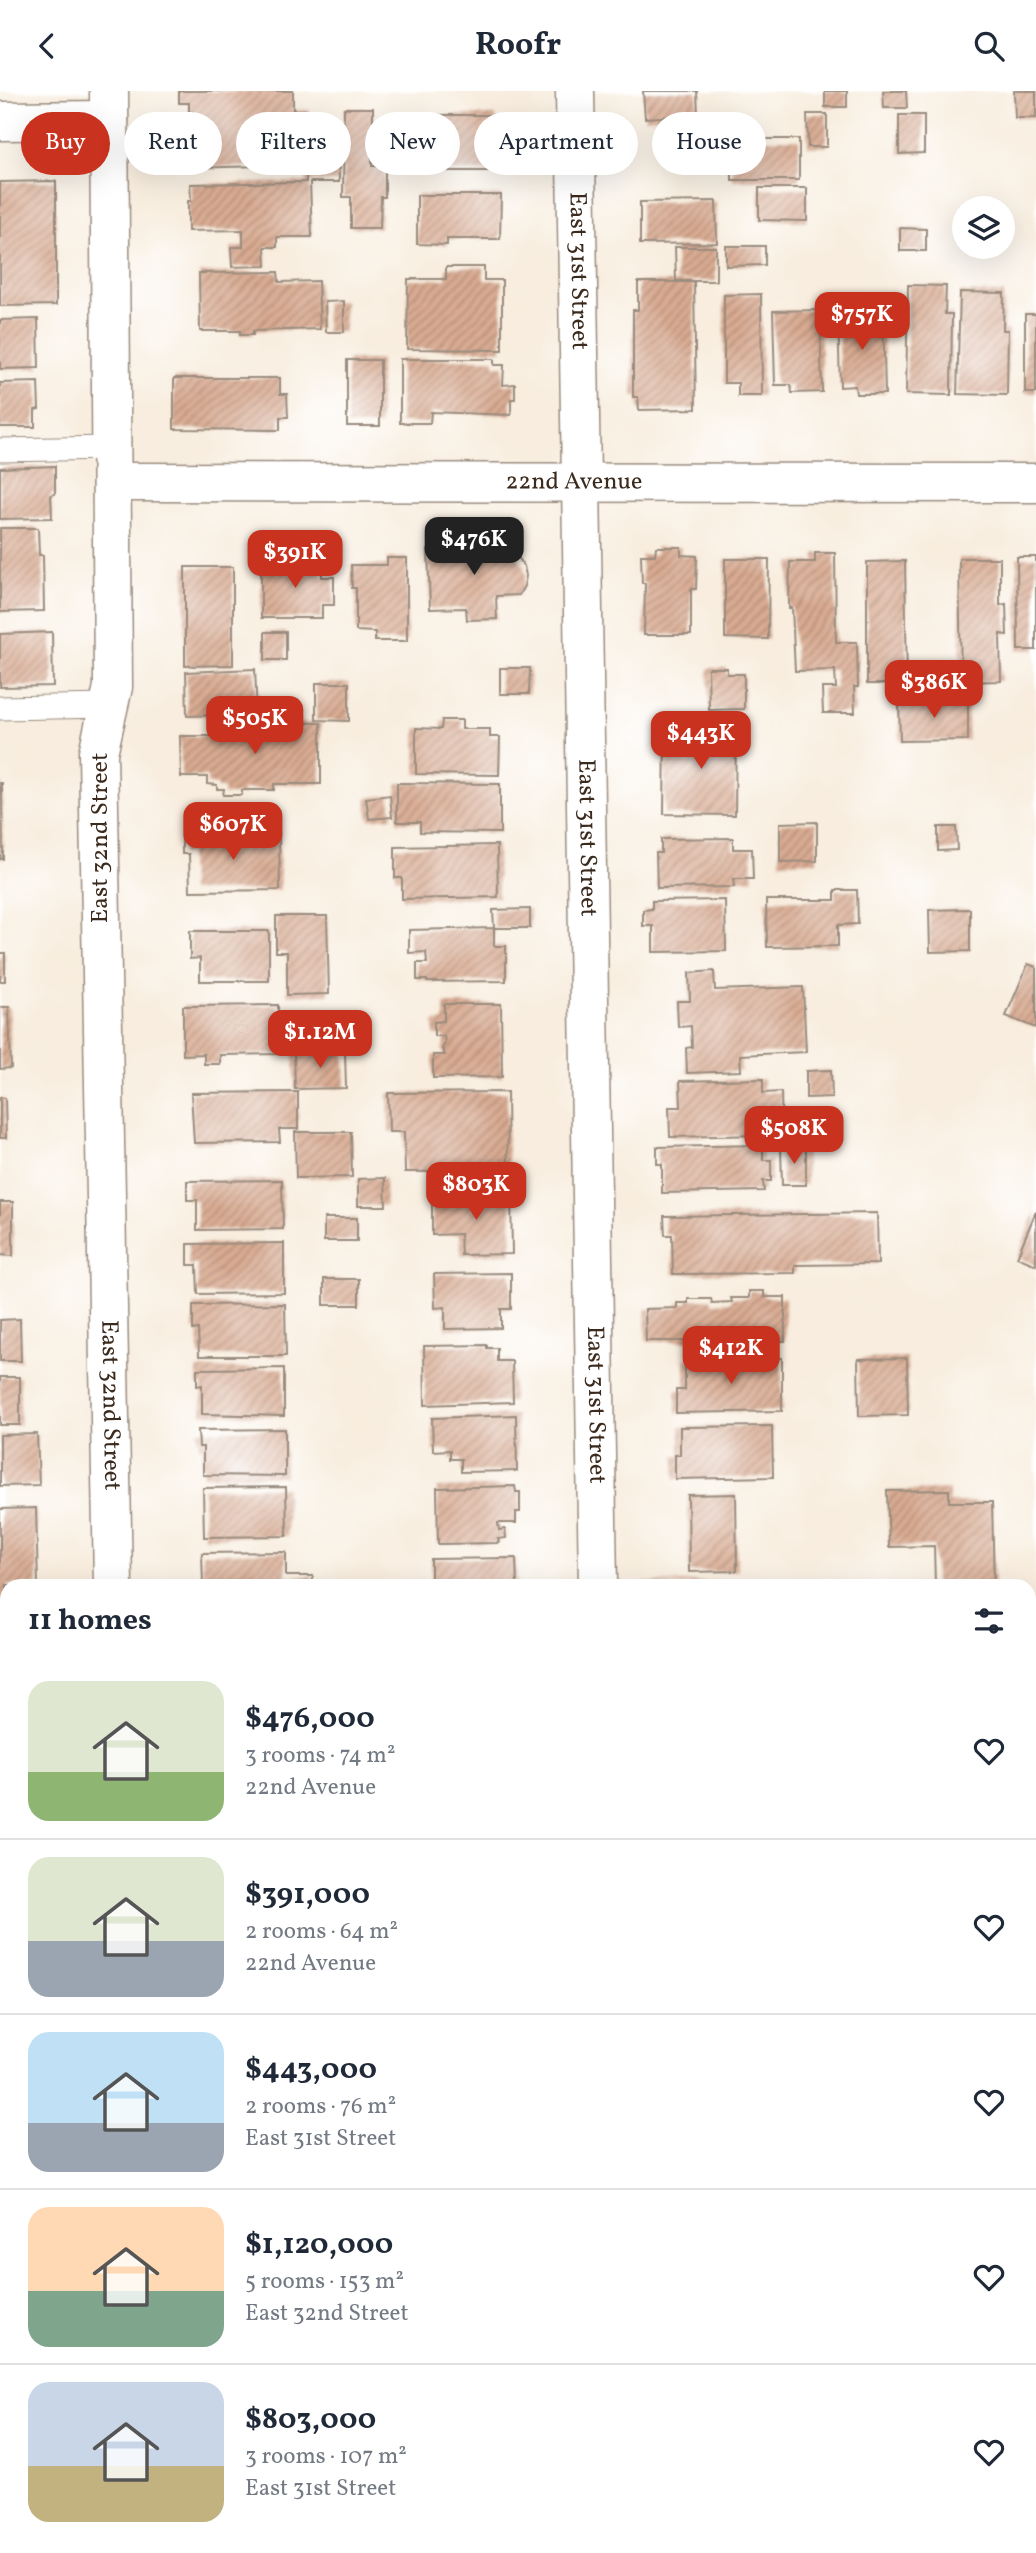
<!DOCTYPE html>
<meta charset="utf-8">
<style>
body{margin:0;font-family:Vollkorn,serif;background:#f6f6f7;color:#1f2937;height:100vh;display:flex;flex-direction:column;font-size:26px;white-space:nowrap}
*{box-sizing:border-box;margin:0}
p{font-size:23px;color:#747a83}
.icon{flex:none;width:38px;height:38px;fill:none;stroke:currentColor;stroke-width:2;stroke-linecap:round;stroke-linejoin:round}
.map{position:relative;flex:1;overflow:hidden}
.details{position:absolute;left:0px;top:1488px;width:1036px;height:975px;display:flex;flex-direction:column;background:#fff;border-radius:21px 21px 0 0;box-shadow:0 7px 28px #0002}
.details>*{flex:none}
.banner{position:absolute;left:21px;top:21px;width:994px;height:63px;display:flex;gap:14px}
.buttons{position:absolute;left:952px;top:105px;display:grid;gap:14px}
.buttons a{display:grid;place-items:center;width:63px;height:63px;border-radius:50%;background:#fff;box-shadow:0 7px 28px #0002;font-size:35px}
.price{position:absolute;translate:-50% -60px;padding:0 16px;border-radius:14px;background:#c8321e;color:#fff;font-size:23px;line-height:46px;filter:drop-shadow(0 2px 4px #0008)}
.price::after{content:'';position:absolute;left:50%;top:42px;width:21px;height:16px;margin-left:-10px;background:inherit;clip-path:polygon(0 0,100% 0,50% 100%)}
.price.active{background:#222;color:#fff}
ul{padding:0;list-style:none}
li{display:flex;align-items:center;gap:21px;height:175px;padding:0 28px}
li+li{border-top:2px solid #e0e1e3}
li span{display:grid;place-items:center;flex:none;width:196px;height:140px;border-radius:21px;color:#555}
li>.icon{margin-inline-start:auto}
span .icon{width:84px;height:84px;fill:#fffc;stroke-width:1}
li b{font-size:30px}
h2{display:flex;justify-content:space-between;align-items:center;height:84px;padding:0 28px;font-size:30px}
.pill{padding:0 24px;border-radius:32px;background:#fff;box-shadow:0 7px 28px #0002;font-size:24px;line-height:63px}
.pill.active{background:#c8321e;color:#fff}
header{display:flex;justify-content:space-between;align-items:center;height:91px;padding:0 28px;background:#fff;font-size:32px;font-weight:700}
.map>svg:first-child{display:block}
.built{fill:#eed7bb}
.building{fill:url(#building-hatch)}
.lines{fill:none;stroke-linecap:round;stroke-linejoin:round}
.lane-casing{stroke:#9a8c7e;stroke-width:25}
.street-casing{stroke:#9a8c7e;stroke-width:41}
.secondary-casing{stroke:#9a8c7e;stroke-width:41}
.lane{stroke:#fff;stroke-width:23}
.street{stroke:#fff;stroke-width:38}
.secondary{stroke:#fff;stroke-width:38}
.labels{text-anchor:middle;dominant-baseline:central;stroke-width:5;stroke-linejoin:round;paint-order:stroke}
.street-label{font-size:24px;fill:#3b2a1e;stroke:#fff}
</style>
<header><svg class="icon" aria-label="back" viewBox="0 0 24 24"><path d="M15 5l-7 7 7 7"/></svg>Roofr<svg class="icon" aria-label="search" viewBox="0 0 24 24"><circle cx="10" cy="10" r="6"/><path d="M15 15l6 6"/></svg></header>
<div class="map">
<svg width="1036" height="2462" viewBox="0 0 1036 2462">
<defs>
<pattern id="building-hatch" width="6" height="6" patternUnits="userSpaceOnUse" patternTransform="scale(1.75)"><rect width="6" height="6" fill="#d9ab92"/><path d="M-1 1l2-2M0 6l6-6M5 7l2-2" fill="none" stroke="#b18b77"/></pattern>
</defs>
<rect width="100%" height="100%" fill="#fff"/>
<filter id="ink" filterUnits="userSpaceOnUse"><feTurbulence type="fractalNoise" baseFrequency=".0143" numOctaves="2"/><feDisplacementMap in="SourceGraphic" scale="14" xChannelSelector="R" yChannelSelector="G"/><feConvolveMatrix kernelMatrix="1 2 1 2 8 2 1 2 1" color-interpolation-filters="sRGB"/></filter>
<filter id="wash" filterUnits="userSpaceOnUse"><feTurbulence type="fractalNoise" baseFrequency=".00686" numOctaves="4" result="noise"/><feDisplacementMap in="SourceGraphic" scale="28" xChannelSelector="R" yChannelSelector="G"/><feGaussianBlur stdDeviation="1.57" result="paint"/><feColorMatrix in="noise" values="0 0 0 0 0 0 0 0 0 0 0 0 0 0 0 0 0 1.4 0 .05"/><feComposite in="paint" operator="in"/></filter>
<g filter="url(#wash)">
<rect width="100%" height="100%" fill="#f8edde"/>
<path class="built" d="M 1029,2138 L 1036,2138 L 1036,2462 L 663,2462 L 663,2455 L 1029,2455 Z"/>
<g id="blocks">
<path class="building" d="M 179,0 L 293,0 L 293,19 L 309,19 L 309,47 L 338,46 L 339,91 L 310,91 L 312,146 L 277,146 L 277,156 L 265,156 L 266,175 L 232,176 L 231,156 L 243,156 L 243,139 L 188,140 L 188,110 L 191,110 L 190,93 L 306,91 L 306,74 L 187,77 L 187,58 L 193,57 L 193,21 L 189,21 L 189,12 L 179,12 Z
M 643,0 L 697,0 L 698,24 L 645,27 Z
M 825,0 L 847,0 L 847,16 L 825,16 Z
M 883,0 L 906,0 L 907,17 L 884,17 Z
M 1014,0 L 1036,0 L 1036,27 L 1015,27 Z
M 344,17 L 373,17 L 373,31 L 388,31 L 388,49 L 373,50 L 372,75 L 385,75 L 385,106 L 381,106 L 380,137 L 351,137 L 351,106 L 343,106 Z
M 700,20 L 717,20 L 719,62 L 701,63 Z
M 807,23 L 827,23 L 827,56 L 808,56 Z
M 419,24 L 496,24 L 496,80 L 419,80 Z
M 899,24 L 924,24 L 924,62 L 899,63 Z
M 732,48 L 799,48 L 799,89 L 732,89 Z
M 56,90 L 56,214 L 0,215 L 0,91 Z
M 759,97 L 807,97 L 807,130 L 759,129 Z
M 417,104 L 501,104 L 500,148 L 447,148 L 447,154 L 417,153 Z
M 716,110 L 717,152 L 640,153 L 640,111 Z
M 900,137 L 926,138 L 926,160 L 900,160 Z
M 726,155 L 765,155 L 765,174 L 726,175 Z
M 675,156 L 716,156 L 716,190 L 676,190 Z
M 446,176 L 484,176 L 484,189 L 502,189 L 502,259 L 407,258 L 408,188 L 446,188 Z
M 278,181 L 279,191 L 318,190 L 320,238 L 253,240 L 253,244 L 240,244 L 240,240 L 200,240 L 199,182 Z
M 638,191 L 694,191 L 696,318 L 639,319 L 638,306 L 633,306 L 633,219 L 638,219 Z
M 908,194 L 946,195 L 945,223 L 952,223 L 951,304 L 906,303 Z
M 960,201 L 1004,202 L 1003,239 L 1008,239 L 1007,304 L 957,303 Z
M 761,203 L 762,305 L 738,305 L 738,292 L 724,292 L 724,204 Z
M 344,210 L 344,241 L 326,241 L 325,211 Z
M 820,219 L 822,301 L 792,302 L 791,294 L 775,294 L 773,220 Z
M 838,222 L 883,222 L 885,303 L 856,303 L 855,295 L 840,296 Z
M 1025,223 L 1036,223 L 1036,302 L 1025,302 Z
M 38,228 L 39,277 L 0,278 L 0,229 Z
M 400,268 L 494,268 L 494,274 L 504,274 L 503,294 L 515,293 L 515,308 L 511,308 L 511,324 L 431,321 L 430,332 L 400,332 Z
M 347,269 L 380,269 L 380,335 L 347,335 Z
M 174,287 L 280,287 L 280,303 L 287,303 L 288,326 L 280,326 L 280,339 L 174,338 Z
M 38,291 L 39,318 L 35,319 L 35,336 L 0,336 L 0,292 Z
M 55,375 L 55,403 L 51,404 L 52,427 L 0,428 L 0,377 Z
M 0,437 L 38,437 L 39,464 L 43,464 L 44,520 L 0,521 Z
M 478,445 L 494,448 L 518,466 L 524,475 L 526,485 L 524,495 L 519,504 L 496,505 L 497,528 L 467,529 L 466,517 L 430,518 L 428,459 L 456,458 L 456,461 L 461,461 L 463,451 Z
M 656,456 L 681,456 L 681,464 L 697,465 L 696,498 L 691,498 L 691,544 L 644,544 L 645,492 L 642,492 L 641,464 L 655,464 Z
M 815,462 L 835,462 L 836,551 L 857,551 L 858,596 L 854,596 L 855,622 L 823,622 L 822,597 L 836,597 L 835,579 L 795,580 L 792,517 L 789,517 L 790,471 L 815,471 Z
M 1017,466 L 1036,466 L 1036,559 L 1018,559 Z
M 387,467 L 407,467 L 407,550 L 375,550 L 375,541 L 356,540 L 356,497 L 352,497 L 351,474 L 387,474 Z
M 959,467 L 1000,467 L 1000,514 L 1006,513 L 1007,544 L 1000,543 L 1001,590 L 961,591 Z
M 725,468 L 769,468 L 768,548 L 725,547 Z
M 261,470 L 322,470 L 322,486 L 334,486 L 334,514 L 322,514 L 322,527 L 261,527 Z
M 905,470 L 907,593 L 867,593 L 867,471 Z
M 185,476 L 233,476 L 233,574 L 185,575 Z
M 52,541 L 53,595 L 0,596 L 0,543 Z
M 265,541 L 286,541 L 286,569 L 265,569 Z
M 500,577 L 530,577 L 529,603 L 500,603 Z
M 708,577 L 727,577 L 727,583 L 744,583 L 744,618 L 709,619 Z
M 255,578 L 257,623 L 187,625 L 186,581 Z
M 316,592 L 349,592 L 349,630 L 316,629 Z
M 968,609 L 968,649 L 900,650 L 899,610 Z
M 442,629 L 462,629 L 462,638 L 490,638 L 490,646 L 500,646 L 499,684 L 416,683 L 416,637 L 441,638 Z
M 219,631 L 321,632 L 321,693 L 274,693 L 274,699 L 242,699 L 242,704 L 223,704 L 224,698 L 217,698 L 217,694 L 207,693 L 207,686 L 181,686 L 180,645 L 219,645 Z
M 702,633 L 736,633 L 735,724 L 664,723 L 665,639 L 702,639 Z
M 0,692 L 2,692 L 3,768 L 0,768 Z
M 397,692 L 500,693 L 500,742 L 420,741 L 420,731 L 397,731 Z
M 390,704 L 392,726 L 369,728 L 366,707 Z
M 817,731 L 817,770 L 780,771 L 780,732 Z
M 938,736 L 956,736 L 957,759 L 938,760 Z
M 279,743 L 280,799 L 190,800 L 189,763 L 182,763 L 182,744 Z
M 733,747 L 733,758 L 752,758 L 753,788 L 733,788 L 734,796 L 657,797 L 656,762 L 661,762 L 661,748 Z
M 497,754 L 498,806 L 402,808 L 402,787 L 395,787 L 395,756 Z
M 835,799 L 857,799 L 858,833 L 838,834 L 838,855 L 767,856 L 766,809 L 835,809 Z
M 725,809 L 726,860 L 653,861 L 653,835 L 643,835 L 643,819 L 652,818 L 652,810 Z
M 530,818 L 530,837 L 494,837 L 493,819 Z
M 970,818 L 970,860 L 930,861 L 929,819 Z
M 276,825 L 327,825 L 329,903 L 287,904 L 287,861 L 276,861 Z
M 494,837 L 494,855 L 506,855 L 506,890 L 427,891 L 427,889 L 417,889 L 417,872 L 427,872 L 426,861 L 409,862 L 409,839 Z
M 190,840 L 269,840 L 269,890 L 200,890 L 200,867 L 190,868 Z
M 0,862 L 5,862 L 5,890 L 0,890 Z
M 1028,873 L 1036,876 L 1036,937 L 1006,925 Z
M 714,880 L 715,899 L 803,896 L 806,961 L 740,964 L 741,980 L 687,982 L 686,957 L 692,956 L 691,935 L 678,936 L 677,910 L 690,910 L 689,882 Z
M 444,913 L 501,913 L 502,986 L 433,987 L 433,964 L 445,964 L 442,958 L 445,952 L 444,945 L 434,945 L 434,931 L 444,930 Z
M 278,914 L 279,963 L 220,964 L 220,973 L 204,973 L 204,963 L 183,964 L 183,915 Z
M 0,916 L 9,916 L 11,977 L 0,978 Z
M 345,961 L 346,997 L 295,998 L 294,962 Z
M 831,979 L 832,1006 L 806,1007 L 806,980 Z
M 763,988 L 763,1002 L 781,1001 L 782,1038 L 764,1038 L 765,1044 L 670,1046 L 669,1016 L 681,1016 L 680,990 Z
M 298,1001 L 298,1038 L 279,1038 L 280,1051 L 194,1052 L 191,1002 Z
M 507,1001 L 508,1080 L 405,1081 L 404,1041 L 389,1041 L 388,1002 Z
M 0,1007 L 5,1007 L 6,1047 L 0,1047 Z
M 295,1041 L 351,1041 L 352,1086 L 296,1087 Z
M 763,1054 L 763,1069 L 771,1069 L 771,1090 L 763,1090 L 764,1100 L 662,1102 L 662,1073 L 657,1073 L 657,1056 Z
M 781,1056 L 806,1056 L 806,1094 L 782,1094 Z
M 385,1087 L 386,1115 L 358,1115 L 358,1088 Z
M 282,1089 L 283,1138 L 197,1139 L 197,1109 L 187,1109 L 187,1090 Z
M 511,1102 L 512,1163 L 461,1164 L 460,1143 L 432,1144 L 432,1109 L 448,1108 L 448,1103 Z
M 0,1111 L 13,1111 L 13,1165 L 0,1164 Z
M 1036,1120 L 1036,1174 L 1017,1166 Z
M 877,1122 L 878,1173 L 795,1174 L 795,1182 L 673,1183 L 672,1144 L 665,1144 L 664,1125 Z
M 324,1127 L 357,1127 L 357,1150 L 324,1150 Z
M 284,1152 L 284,1202 L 198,1203 L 197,1174 L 188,1174 L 188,1153 Z
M 511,1182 L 511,1218 L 501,1218 L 501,1237 L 445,1238 L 445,1216 L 435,1217 L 434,1183 Z
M 324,1188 L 359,1188 L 359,1214 L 324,1214 Z
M 749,1200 L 764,1200 L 764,1206 L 785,1206 L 785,1250 L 646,1250 L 645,1218 L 677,1217 L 677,1212 L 688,1212 L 688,1208 L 711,1208 L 712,1212 L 732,1211 L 731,1207 L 749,1207 Z
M 285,1213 L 286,1265 L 199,1265 L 198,1238 L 193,1239 L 193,1214 Z
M 20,1228 L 21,1270 L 0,1270 L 0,1229 Z
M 487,1254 L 487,1257 L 497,1257 L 497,1270 L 512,1270 L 513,1311 L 425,1314 L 424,1255 Z
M 782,1267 L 782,1320 L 676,1322 L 676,1299 L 685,1299 L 685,1268 Z
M 907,1267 L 908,1324 L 859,1325 L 858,1268 Z
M 284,1277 L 284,1325 L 202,1323 L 202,1294 L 197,1295 L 197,1278 Z
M 0,1286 L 20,1286 L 20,1334 L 0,1334 Z
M 516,1324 L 517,1380 L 461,1381 L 461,1368 L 450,1368 L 450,1359 L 433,1360 L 432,1327 Z
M 772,1335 L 773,1386 L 675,1388 L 675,1364 L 680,1364 L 680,1336 Z
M 285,1338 L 285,1385 L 203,1384 L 203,1356 L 199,1356 L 198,1339 Z
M 37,1343 L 39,1394 L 0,1395 L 0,1344 Z
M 515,1395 L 516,1401 L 520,1401 L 520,1421 L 516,1421 L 516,1432 L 498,1432 L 499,1439 L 505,1438 L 506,1447 L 498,1448 L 499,1452 L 438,1453 L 437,1397 Z
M 286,1396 L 287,1445 L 204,1446 L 203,1397 Z
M 949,1399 L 949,1411 L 992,1411 L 994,1494 L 935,1494 L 934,1455 L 889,1456 L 887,1400 Z
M 736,1403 L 737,1480 L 689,1481 L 688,1404 Z
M 36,1417 L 38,1494 L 7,1494 L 7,1525 L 0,1525 L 0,1418 Z
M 286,1461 L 286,1485 L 313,1485 L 313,1494 L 203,1494 L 202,1462 Z
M 516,1467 L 517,1494 L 431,1494 L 431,1468 Z
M 753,1490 L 753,1494 L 644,1494 L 644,1492 Z
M 0,1695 L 7,1702 L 7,1884 L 0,1884 Z
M 1029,1880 L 1036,1883 L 1036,1958 L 1029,1955 Z
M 0,1902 L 7,1902 L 7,1942 L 0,1942 Z
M 0,2139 L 7,2139 L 7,2299 L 0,2299 Z
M 1029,2163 L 1036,2173 L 1036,2232 L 1029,2238 Z
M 0,2322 L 7,2322 L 7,2376 L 0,2376 Z
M 0,2406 L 7,2406 L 7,2455 L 33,2455 L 33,2462 L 0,2462 Z
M 220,2455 L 320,2455 L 320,2462 L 220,2462 Z
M 782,2455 L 906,2455 L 912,2462 L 774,2462 Z
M 992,2455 L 1026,2455 L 1031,2462 L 997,2462 Z"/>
</g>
</g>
<g filter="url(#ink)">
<use href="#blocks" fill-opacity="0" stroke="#9a8c7e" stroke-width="2"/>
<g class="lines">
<defs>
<path id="lane" d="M 0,359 L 112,357
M 0,617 L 109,615
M 942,2455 L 948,2462"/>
<g id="street">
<path id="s1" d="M 109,0 L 113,596 L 98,662 L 113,1494"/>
<path id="s2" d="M 575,0 L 598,1494"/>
<path d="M 0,30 L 109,29"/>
<path id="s3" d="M 112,391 L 1036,392"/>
<path d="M 129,2455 L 129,2462"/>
<path d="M 616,2455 L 616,2462"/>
</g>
<path id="secondary" d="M 0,1616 L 7,1622
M 0,2032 L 7,2032
M 1029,2034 L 1036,2034
M 1029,2084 L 1036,2085
M 0,2089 L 7,2089"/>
</defs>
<use href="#lane" class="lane-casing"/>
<use href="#street" class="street-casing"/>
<use href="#secondary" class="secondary-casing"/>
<use href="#lane" class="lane"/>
<use href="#street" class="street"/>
<use href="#secondary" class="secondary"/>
</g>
</g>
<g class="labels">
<g class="street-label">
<text stroke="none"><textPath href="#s2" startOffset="180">East 31st Street</textPath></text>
<text stroke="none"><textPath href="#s3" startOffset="462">22nd Avenue</textPath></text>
<text transform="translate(101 747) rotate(-90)">East 32nd Street</text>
<text stroke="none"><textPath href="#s2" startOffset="747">East 31st Street</textPath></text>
<text stroke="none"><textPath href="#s1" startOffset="1316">East 32nd Street</textPath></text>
<text stroke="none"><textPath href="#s2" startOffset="1314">East 31st Street</textPath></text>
</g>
</g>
</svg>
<div class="buttons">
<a><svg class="icon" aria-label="layers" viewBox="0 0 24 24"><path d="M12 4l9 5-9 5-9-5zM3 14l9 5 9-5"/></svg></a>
</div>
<b class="price" style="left:862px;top:261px">$757K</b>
<b class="price active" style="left:474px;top:486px">$476K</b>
<b class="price" style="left:295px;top:499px">$391K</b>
<b class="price" style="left:934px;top:629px">$386K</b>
<b class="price" style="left:255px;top:665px">$505K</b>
<b class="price" style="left:701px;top:680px">$443K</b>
<b class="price" style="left:233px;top:771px">$607K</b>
<b class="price" style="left:320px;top:979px">$1.12M</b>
<b class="price" style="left:794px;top:1075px">$508K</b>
<b class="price" style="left:476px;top:1131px">$803K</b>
<b class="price" style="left:731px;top:1295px">$412K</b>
<div class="banner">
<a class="pill active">Buy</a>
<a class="pill">Rent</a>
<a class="pill">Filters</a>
<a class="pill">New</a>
<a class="pill">Apartment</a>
<a class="pill">House</a>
</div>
<section class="details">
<h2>11 homes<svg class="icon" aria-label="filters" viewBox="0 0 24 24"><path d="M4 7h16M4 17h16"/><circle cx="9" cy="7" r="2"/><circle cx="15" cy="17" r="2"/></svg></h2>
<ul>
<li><span style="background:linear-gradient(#dfe7d0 65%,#8fb573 0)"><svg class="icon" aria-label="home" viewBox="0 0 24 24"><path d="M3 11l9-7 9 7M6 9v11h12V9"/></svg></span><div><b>$476,000</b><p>3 rooms · 74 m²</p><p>22nd Avenue</p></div><svg class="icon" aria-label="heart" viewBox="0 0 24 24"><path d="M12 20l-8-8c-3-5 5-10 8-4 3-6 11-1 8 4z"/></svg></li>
<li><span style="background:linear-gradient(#dfe7d0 60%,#9aa5b1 0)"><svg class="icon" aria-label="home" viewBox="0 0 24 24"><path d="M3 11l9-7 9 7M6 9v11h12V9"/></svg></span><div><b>$391,000</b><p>2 rooms · 64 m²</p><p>22nd Avenue</p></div><svg class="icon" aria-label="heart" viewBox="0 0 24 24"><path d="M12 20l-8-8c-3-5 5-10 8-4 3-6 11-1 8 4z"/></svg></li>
<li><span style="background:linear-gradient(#bfe0f5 65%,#9aa5b1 0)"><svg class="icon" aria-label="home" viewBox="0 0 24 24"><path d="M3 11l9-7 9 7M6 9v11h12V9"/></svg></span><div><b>$443,000</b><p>2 rooms · 76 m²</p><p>East 31st Street</p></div><svg class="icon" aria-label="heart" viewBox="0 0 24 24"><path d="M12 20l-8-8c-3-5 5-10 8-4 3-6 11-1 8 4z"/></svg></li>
<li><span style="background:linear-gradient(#ffd9b3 60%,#7fa58c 0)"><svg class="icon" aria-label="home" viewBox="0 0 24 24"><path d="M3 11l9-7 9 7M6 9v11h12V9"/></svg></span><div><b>$1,120,000</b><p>5 rooms · 153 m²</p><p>East 32nd Street</p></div><svg class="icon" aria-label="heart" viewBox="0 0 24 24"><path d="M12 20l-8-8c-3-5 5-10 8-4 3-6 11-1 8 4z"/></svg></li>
<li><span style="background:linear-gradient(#c9d6e8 60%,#c2b280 0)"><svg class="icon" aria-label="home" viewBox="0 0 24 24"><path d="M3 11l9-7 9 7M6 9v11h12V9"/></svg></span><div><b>$803,000</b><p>3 rooms · 107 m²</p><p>East 31st Street</p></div><svg class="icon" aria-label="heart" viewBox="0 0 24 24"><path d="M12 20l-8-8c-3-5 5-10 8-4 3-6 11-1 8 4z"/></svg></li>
</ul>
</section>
</div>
